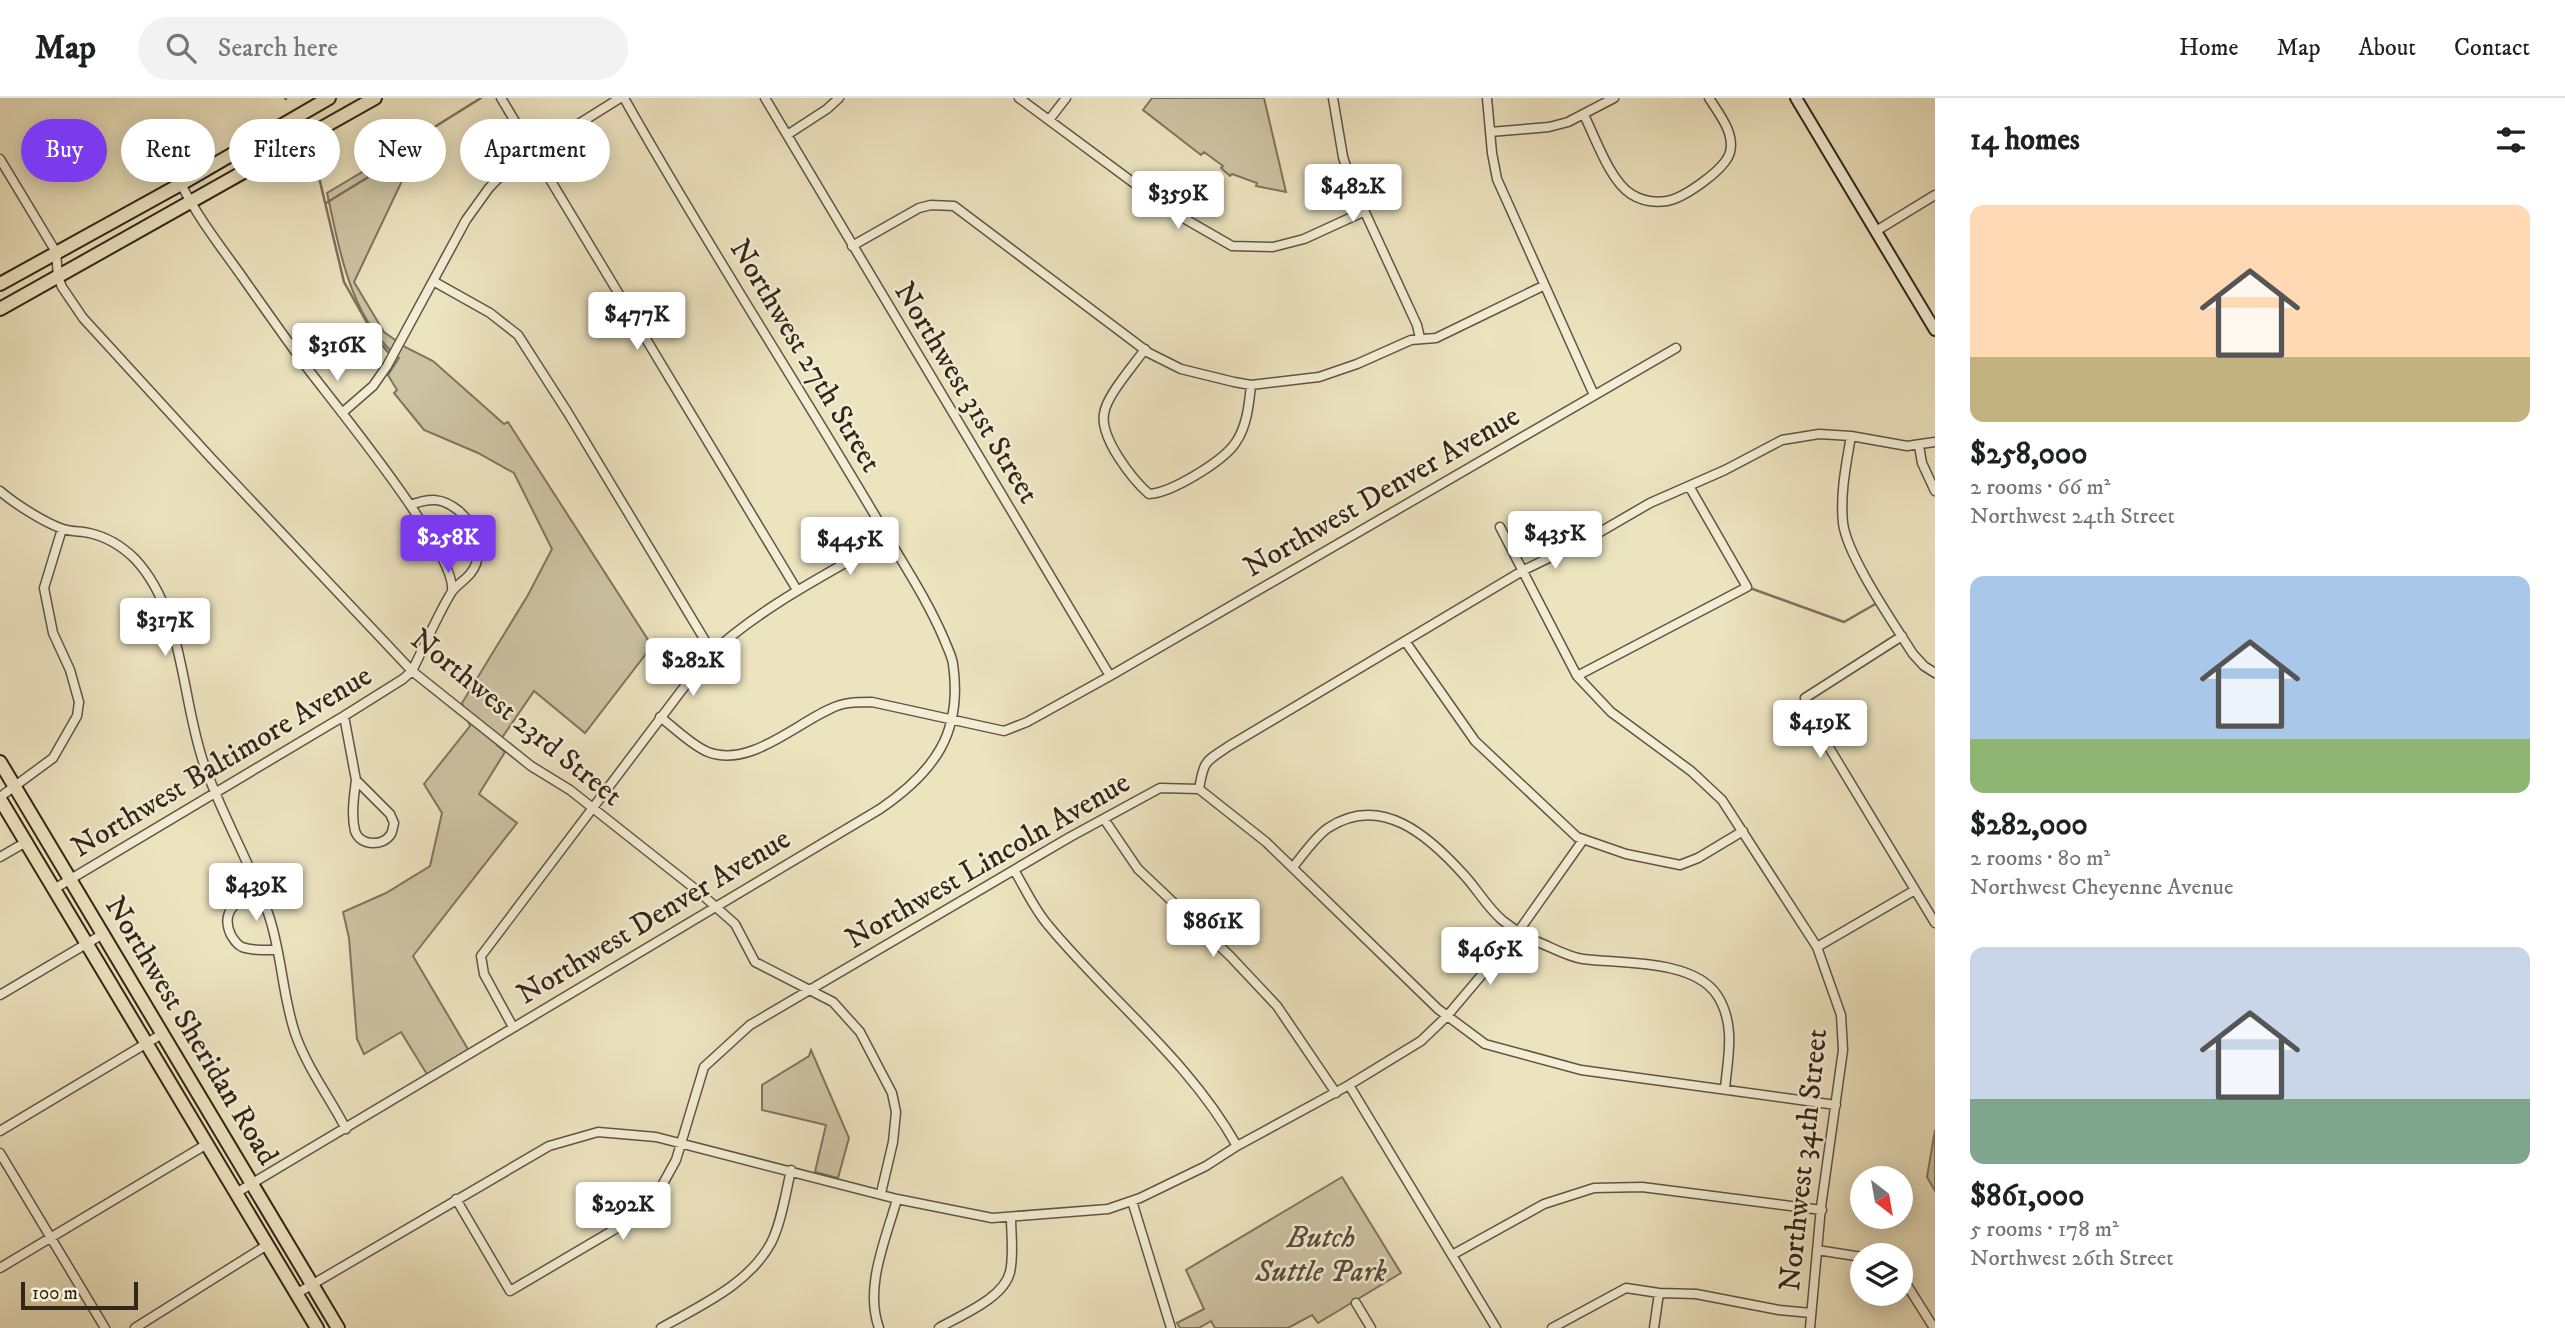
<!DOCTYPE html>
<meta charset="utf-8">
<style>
body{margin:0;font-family:"IM FELL DW Pica",serif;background:#f2f2f2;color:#202124;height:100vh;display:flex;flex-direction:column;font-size:26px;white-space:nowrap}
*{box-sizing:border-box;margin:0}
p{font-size:23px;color:#757577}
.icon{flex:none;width:38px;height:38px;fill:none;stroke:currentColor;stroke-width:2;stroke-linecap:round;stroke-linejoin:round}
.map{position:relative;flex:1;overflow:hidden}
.details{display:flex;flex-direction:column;background:#fff;width:630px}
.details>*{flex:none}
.top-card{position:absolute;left:21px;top:21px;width:665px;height:63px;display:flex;gap:14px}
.needle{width:46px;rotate:149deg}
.buttons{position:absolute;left:1850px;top:1068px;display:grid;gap:14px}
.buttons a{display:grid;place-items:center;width:63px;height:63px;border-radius:50%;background:#fff;box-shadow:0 4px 18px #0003;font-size:35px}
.scale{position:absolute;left:21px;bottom:18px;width:117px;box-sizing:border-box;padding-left:7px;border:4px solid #322619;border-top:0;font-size:19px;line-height:24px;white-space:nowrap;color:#322619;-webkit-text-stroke:5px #f3edd5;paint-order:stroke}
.price{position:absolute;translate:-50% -60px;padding:0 16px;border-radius:7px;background:#fff;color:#222;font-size:23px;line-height:46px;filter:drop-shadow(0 2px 4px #0008)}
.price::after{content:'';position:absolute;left:50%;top:42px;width:21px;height:16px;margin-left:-10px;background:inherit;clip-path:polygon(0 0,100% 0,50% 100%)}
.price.current{background:#7c3aed;color:#fff}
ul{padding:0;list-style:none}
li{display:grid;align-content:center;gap:14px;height:371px;padding:0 35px}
li span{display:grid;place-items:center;height:217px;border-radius:14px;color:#555}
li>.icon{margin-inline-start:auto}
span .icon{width:126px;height:126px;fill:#fffc;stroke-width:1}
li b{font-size:30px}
h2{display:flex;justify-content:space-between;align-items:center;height:84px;padding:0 35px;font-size:30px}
.pill{padding:0 24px;border-radius:32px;background:#fff;box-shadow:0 4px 18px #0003;font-size:24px;line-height:63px}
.pill.current{background:#7c3aed;color:#fff}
header{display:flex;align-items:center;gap:42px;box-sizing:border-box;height:98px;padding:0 35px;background:#fff;border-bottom:2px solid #e0e0e0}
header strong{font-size:33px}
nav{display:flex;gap:38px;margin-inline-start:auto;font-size:24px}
.search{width:490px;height:63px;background:#f2f2f2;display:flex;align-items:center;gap:18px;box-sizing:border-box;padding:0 24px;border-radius:38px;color:#757577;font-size:26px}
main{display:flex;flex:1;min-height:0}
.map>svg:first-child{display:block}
.green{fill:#ccc3a3;stroke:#7f745e;stroke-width:2}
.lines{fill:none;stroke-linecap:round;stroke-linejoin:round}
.stream{stroke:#7c715b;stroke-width:2.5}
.minor-casing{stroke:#605542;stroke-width:11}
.secondary-casing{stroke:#322619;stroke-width:14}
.primary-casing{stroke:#322619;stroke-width:16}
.minor{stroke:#f3edd5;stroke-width:8}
.secondary{stroke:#f3edd5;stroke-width:10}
.primary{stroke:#ece3bf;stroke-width:12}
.labels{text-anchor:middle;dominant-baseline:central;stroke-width:5;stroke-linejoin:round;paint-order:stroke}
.street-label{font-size:30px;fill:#322619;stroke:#f3edd5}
.park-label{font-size:30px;font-style:italic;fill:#584d3c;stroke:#f3edd5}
</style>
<header>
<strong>Map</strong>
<div class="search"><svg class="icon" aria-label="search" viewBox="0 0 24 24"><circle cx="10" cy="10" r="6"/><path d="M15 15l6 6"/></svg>Search here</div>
<nav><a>Home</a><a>Map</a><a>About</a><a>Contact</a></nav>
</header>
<main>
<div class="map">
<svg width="1935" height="1230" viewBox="0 0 1935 1230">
<rect width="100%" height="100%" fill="#ece3bf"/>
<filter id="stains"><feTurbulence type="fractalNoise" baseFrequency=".00286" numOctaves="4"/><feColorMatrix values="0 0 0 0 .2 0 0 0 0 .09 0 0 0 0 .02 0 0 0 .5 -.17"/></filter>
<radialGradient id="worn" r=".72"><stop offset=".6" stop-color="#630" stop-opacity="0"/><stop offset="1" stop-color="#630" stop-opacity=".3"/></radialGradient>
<path class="green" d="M 1152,0 L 1264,0 L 1286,94 L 1256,88 L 1257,85 L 1232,76 L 1230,78 L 1221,70 L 1223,68 L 1204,54 L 1201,57 L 1143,12 Z
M 396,54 L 411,64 L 354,184 L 384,234 L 405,249 L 433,263 L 504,326 L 508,324 L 652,548 L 585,635 L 534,593 L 497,647 L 505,654 L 479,696 L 517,725 L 413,858 L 469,953 L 428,978 L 401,934 L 364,956 L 357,941 L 349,840 L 343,814 L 386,795 L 430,768 L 442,715 L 424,686 L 470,628 L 462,605 L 528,497 L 552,451 L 514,375 L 478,355 L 424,332 L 394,295 L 397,292 L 388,277 L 399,260 C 350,220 340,153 327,95 Z
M 811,952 L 849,1040 L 838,1080 L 815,1074 L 826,1027 L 762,1012 L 762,987 L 809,958 Z
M 1935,1032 L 1935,1093 L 1927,1079 Z
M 1342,1079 L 1401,1175 L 1318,1225 L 1312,1217 L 1288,1230 L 1215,1230 L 1211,1223 L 1199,1230 L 1180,1230 L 1177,1225 L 1204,1211 L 1186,1172 Z"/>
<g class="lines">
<path class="stream" d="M 285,0 L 286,1
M 312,50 L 344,184 L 375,239 L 388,254
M 326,105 L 396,62 L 420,38 L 481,0
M 1750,490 L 1844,524 L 1877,505"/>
<defs>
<path id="minor" d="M 501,0 L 797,492
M 765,0 L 1110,578
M 1019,0 L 1173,114 L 1232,148 L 1273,149 L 1304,141 L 1363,114
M 1333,0 L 1343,59 L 1351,84 L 1417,227 L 1420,240
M 1487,0 L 1492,55 L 1497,81 L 1594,297
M 1584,17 C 1595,39 1610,83 1631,96 C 1642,103 1654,105 1667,103 C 1684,100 1726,71 1730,54 C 1735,35 1719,16 1709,0
M 1049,22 L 1066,0
M 1490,34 L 1549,29 L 1568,24 L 1614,0
M 787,37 L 827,11 L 839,0
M 0,61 L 56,154 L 58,179 L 62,189 L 83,220 L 212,361 L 412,573 L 531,668 L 570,692 L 699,794 L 735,826 L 755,864 L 833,904 L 860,934 L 892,995 L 896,1014 L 893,1044 L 881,1095
M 181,86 C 198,120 221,149 243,180 C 264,210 286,241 308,271 C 336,308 457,455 452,493
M 1876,133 L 1935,97
M 852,148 L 919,110 L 931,107 L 954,108 L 1149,255 L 1181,271 L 1234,284 L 1251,287 L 1319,279 L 1357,266 L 1411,242 L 1436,240 L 1543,188
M 433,183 L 490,215 L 518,237 L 568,315 L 712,554
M 1145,251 C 1134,267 1106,298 1104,316 C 1100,340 1132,381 1149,396 C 1171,395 1224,363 1236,344 C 1247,328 1249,306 1251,287
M 342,315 L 373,288 L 387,268 L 466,122 L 489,90 L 508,70 L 620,0
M 1851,338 C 1846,367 1840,396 1843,425 C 1847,458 1894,526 1913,556 L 1924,568 L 1935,575
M 1919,348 L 1922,365 L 1935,393
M 0,393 C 15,406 45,425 63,431 C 72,434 81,433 89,435 C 107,439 122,448 135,461 C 185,514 181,604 205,669 C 223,719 250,765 268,815 C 282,854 282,899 296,938 C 308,971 330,1000 346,1031
M 1500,429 L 1577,578 L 1611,614 L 1691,673 L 1722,702 L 1817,849 L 1841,917 L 1843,952 L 1821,1109 L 1810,1230
M 1902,538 L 1805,600 L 1830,651 L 1935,825
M 1405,543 L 1475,643 L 1577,739 L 1626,756 L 1680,767 L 1698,760 L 1743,733
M 1577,578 L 1747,489 L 1689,388
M 344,618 L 356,682
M 660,619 C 675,630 691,647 708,654 C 749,670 794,627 830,611 C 843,604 857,604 872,604 L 1004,633 L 1027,624 L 1110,578 L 1676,250
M 356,682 L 390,716 L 394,725 C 393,728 393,732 391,736 C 383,749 360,748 355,733 C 351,717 354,698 356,682 Z
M 1199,691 C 1204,662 1205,664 1229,648 L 1524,472 L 1588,441 L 1650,405 L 1725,372 L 1782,342 L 1819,336 L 1851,338 L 1907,348 L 1935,344
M 1199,691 L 1266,744 L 1438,911 L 1485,946 L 1581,972 L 1836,1007
M 0,699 L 53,660 L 77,618 L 79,604 L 70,572 L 53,535 L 44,490 L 62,431
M 1104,721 L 1138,771 L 1230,858 L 1277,908 L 1336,995
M 0,759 L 26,744
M 1293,769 C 1303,757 1315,739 1328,730 C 1381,695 1429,738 1464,777 C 1477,791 1487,809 1502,822 C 1513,831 1525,838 1538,844 C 1551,849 1568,859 1583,861 C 1621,866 1693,861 1717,897 C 1736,926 1728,959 1725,990
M 1014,772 C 1025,790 1034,811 1048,827 C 1110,902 1189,962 1237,1048
M 54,791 L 344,618 L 403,581 L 412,573 C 425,547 436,520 451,495 C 455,488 464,483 470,476 C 486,457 476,428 459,413 C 442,399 430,400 410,407
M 259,791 C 239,802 219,812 231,837 C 234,842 237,847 242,849 C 253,853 266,852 276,852
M 1817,849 L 1915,792
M 0,897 L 103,836
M 513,929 L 484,876 L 481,858 L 706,560 C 759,510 825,477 888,441
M 1349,987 L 1496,1230
M 0,1033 L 162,936
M 0,1055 L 105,1230
M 236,1095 L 880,711 C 934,674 963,635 953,566 C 952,558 947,549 944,541 C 927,501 902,464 880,426 C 796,283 705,144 624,0
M 456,1101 L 510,1193 L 634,1120 L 659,1093 L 676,1062 L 704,969 L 750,927 L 1070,739 L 1160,690 L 1199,691
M 1132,1103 L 1171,1230
M 1817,1152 L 1862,1159
M 1452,1157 L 1544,1106 L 1594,1090 L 1642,1089 L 1822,1112
M 0,1170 L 207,1046
M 1900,1176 L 1934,1230
M 296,1196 L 549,1048 L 598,1034 L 656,1039 L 897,1101 L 992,1120 L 1108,1111 L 1140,1100 L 1206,1068 L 1237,1048 L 1349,987 L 1421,943 L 1447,918 L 1518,834 L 1583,742
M 1356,1205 L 1371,1230
M 135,1230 L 267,1147
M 661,1230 C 701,1207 748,1187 771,1145 C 781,1126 786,1094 791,1072
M 879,1230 C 864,1189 886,1141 897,1101
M 939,1230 C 961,1217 1004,1200 1010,1174 C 1014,1157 1011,1136 1011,1119
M 1552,1230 L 1626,1190 L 1659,1195 L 1696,1196 L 1779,1212 L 1811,1215
M 1654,1230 L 1659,1195"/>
<path id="secondary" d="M 1796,0 L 1935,232"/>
<path id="primary" d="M 0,186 L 181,86 L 329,0
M 0,211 L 375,0
M 0,664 L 338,1230
M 0,701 L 317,1230"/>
</defs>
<use href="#minor" class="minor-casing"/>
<use href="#secondary" class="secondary-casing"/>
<use href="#primary" class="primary-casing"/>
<use href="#minor" class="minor"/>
<use href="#secondary" class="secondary"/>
<use href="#primary" class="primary"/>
</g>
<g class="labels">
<g class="street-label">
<text transform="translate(805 258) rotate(59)">Northwest 27th Street</text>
<text transform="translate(966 295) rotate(59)">Northwest 31st Street</text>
<text transform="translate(1382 394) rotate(-30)">Northwest Denver Avenue</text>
<text transform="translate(516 620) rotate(39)">Northwest 23rd Street</text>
<text transform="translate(222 664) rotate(-31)">Northwest Baltimore Avenue</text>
<text transform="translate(988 763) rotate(-30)">Northwest Lincoln Avenue</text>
<text transform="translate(654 819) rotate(-31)">Northwest Denver Avenue</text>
<text transform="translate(191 933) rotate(59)">Northwest Sheridan Road</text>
<text transform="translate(1804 1062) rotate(-84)">Northwest 34th Street</text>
</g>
<g class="park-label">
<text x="1321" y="1140">Butch<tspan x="1321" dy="34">Suttle Park</tspan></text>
</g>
</g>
<rect width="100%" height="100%" filter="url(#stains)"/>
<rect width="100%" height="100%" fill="url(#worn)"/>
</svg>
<div class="buttons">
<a><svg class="needle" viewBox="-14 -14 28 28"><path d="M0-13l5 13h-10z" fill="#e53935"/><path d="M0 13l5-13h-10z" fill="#757577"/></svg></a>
<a><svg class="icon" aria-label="layers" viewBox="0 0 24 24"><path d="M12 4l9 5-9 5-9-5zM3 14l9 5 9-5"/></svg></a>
</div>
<div class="scale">100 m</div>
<b class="price" style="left:1353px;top:126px">$482K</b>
<b class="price" style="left:1178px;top:133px">$359K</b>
<b class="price" style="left:637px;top:254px">$477K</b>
<b class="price" style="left:337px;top:285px">$316K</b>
<b class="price" style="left:1555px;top:473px">$435K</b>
<b class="price current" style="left:448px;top:477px">$258K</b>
<b class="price" style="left:850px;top:479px">$445K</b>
<b class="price" style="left:165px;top:560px">$317K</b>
<b class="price" style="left:693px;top:600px">$282K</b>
<b class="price" style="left:1820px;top:662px">$419K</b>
<b class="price" style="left:256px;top:825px">$439K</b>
<b class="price" style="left:1213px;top:861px">$861K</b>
<b class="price" style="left:1490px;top:889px">$465K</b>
<b class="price" style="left:623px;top:1144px">$292K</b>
<div class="top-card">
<a class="pill current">Buy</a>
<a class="pill">Rent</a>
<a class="pill">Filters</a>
<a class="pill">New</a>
<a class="pill">Apartment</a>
</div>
</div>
<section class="details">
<h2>14 homes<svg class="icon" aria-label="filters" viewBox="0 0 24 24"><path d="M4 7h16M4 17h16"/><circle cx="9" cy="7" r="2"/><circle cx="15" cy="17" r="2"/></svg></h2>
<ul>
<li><span style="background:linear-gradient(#ffd9b3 70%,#c2b280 0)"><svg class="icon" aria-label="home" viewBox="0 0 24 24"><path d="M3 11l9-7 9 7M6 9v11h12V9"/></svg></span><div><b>$258,000</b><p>2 rooms · 66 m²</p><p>Northwest 24th Street</p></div></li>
<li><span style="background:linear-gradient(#a9c7e8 75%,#8fb573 0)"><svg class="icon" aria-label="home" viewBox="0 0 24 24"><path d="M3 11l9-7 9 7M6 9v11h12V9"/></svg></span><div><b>$282,000</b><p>2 rooms · 80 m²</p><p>Northwest Cheyenne Avenue</p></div></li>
<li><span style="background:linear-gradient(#c9d6e8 70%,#7fa58c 0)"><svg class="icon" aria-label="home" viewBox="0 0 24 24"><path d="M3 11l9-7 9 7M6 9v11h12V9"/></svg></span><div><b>$861,000</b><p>5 rooms · 178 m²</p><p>Northwest 26th Street</p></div></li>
</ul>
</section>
</main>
